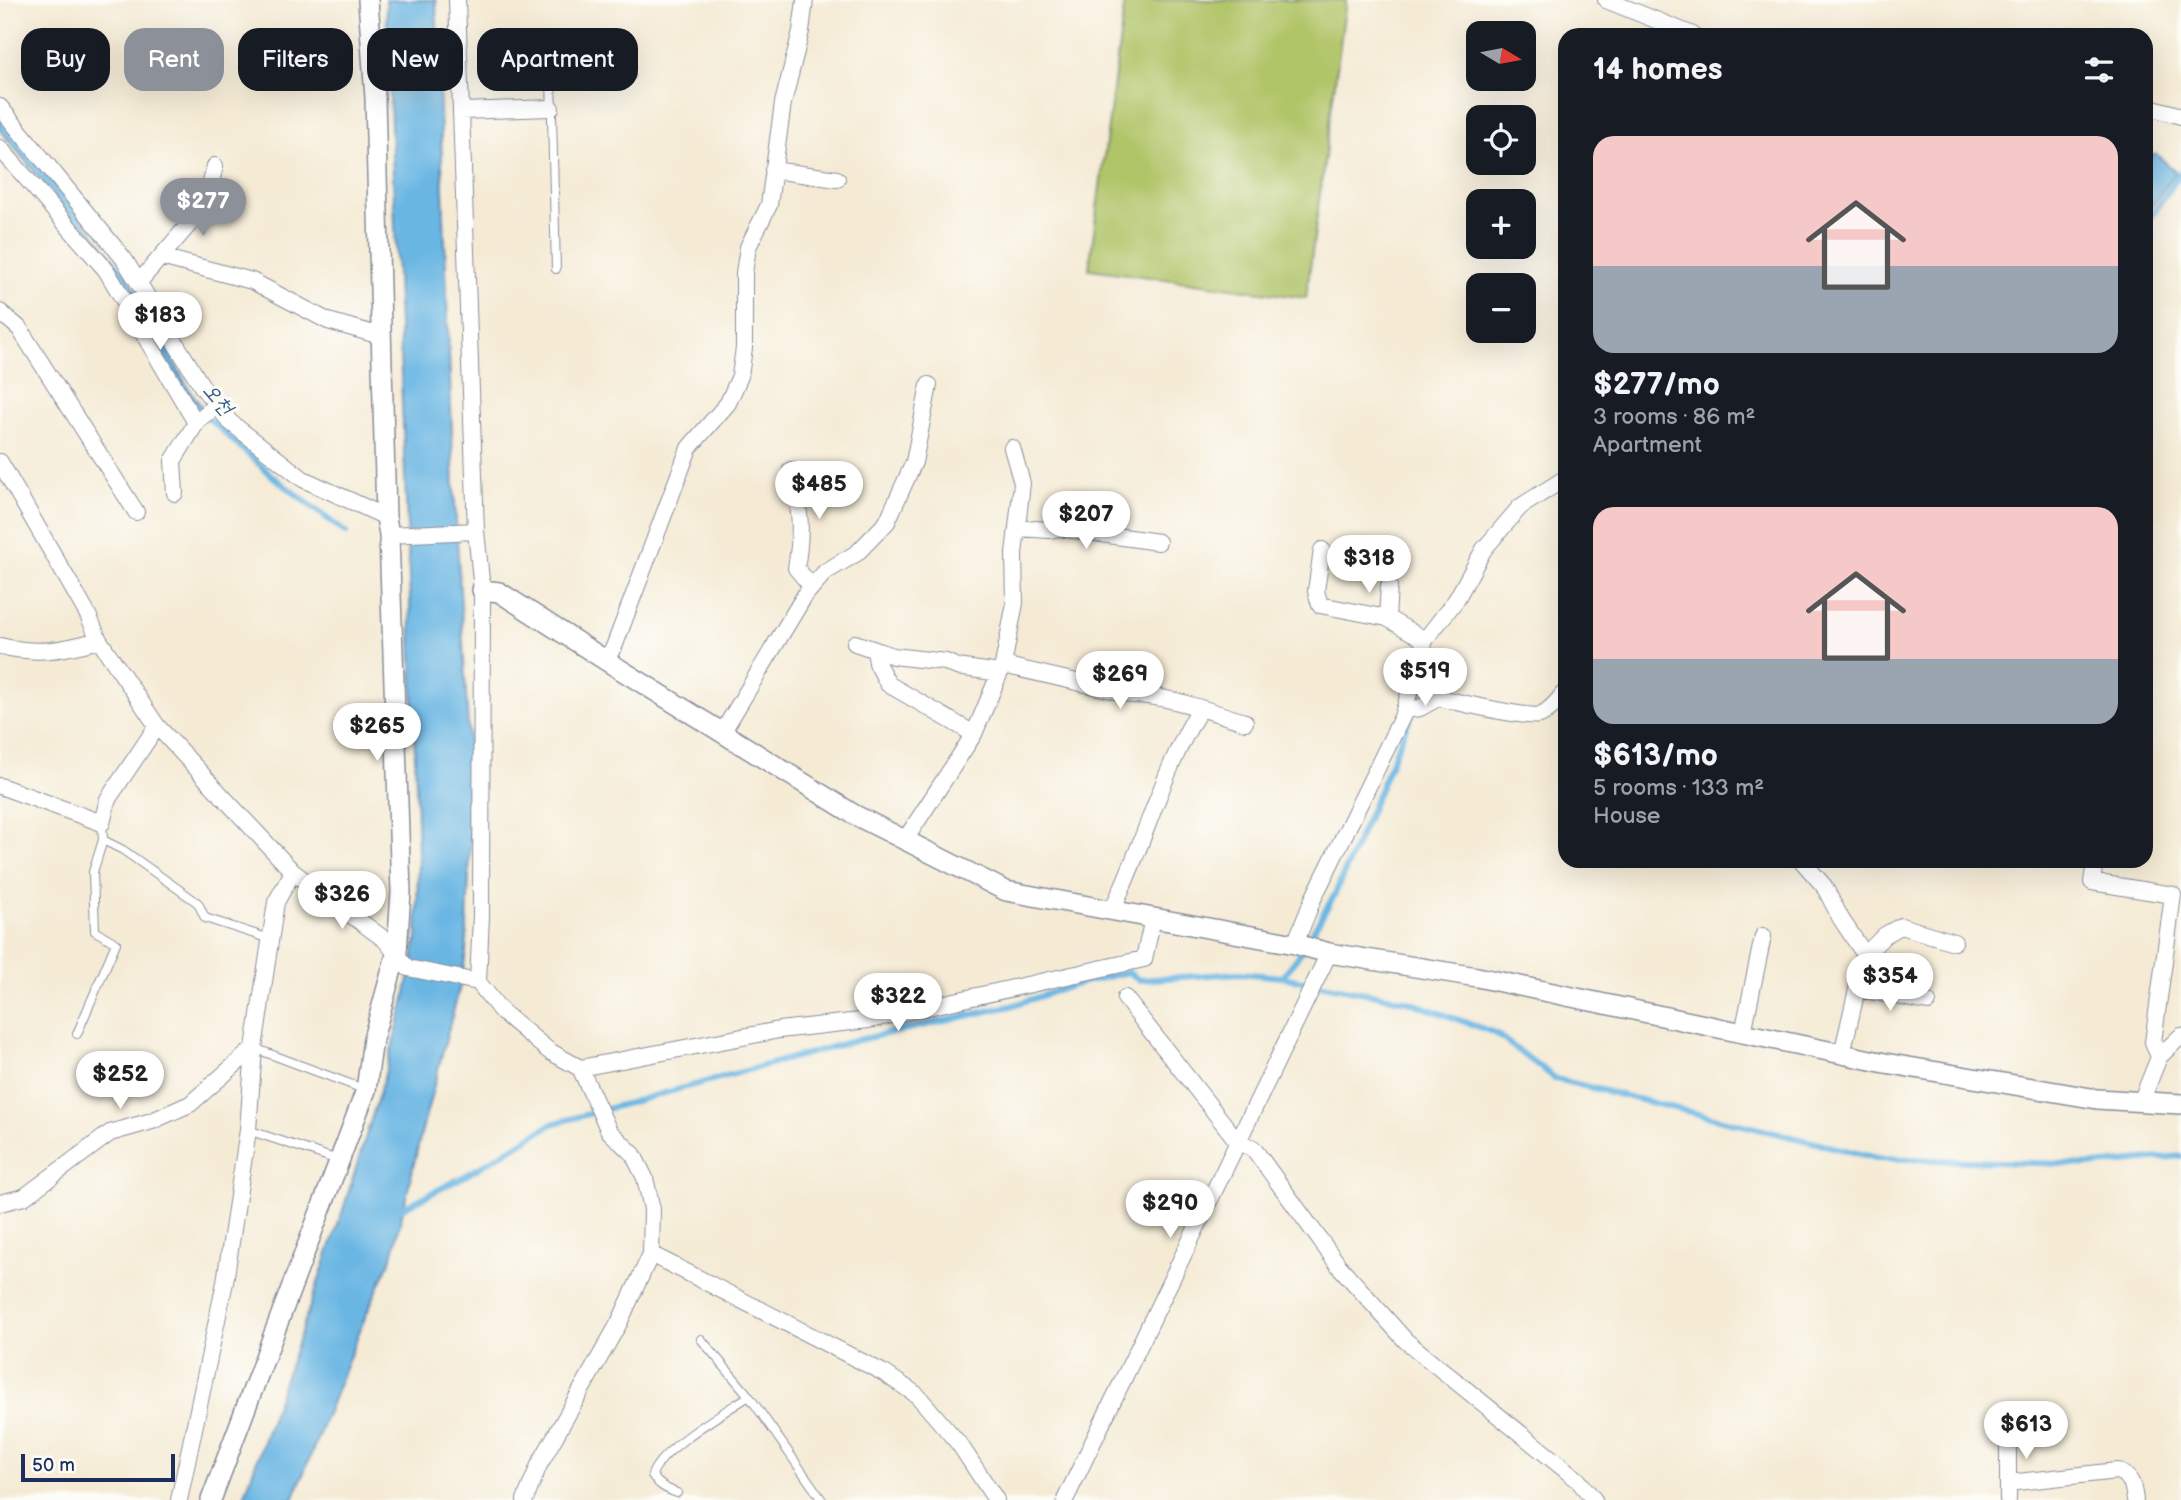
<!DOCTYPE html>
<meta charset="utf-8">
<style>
body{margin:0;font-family:"Balsamiq Sans","Poor Story",sans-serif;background:#242831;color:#f1f3f6;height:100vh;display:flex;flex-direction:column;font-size:26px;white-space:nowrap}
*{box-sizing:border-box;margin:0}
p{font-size:23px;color:#9ea1a6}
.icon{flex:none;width:38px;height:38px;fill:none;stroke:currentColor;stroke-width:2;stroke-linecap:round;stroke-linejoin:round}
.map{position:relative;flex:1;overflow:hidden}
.panel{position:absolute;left:1558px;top:28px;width:595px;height:840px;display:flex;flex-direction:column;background:#171b24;border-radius:21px;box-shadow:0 7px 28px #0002}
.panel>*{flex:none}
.top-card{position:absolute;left:21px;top:28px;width:665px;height:63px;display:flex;gap:14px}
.needle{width:46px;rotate:100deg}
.tools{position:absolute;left:1466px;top:21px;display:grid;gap:14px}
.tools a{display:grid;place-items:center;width:70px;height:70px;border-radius:14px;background:#171b24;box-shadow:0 7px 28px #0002;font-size:35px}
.scale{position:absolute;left:21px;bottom:18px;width:154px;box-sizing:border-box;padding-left:7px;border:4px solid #1b2f5e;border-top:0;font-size:19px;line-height:24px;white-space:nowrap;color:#1b2f5e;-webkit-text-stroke:5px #fdfcf7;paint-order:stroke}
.price{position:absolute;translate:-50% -60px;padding:0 16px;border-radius:24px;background:#fff;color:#222;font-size:23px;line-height:46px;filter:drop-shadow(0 2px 4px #0008)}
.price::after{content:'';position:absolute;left:50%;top:42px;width:21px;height:16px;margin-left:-10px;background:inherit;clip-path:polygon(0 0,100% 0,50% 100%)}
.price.on{background:#8c9099;color:#fff}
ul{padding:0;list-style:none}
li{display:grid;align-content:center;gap:14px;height:371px;padding:0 35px}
li span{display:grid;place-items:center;height:217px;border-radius:21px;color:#555}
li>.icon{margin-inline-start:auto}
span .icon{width:126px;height:126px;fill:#fffc;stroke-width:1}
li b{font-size:30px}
h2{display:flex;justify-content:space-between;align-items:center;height:84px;padding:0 35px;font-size:30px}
.pill{padding:0 24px;border-radius:21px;background:#171b24;box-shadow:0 7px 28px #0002;font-size:24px;line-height:63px}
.pill.on{background:#8c9099;color:#fff}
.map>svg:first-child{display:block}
.green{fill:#b0c467;stroke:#667a62;stroke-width:2}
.water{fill:#69b6e3;stroke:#4272a0;stroke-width:2}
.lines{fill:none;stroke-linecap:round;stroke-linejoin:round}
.stream{stroke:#69b6e3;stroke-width:6}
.service-casing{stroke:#888d9a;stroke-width:10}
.minor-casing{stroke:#888d9a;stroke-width:18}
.tertiary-casing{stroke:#888d9a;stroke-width:22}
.service{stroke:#fff;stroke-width:8}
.minor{stroke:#fff;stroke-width:16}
.tertiary{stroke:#fff;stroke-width:19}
.labels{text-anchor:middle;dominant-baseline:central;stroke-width:6;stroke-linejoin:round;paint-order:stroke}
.water-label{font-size:21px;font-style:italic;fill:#365e8d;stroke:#fdfcf7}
</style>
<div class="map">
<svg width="2181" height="1500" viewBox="0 0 2181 1500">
<rect width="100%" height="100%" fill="#fdfcf7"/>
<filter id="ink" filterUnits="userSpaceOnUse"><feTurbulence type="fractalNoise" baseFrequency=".0143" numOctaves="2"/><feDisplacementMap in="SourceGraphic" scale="14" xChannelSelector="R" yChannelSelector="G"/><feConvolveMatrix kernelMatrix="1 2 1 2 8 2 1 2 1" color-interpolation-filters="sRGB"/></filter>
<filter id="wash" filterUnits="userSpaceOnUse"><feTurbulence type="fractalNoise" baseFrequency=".00686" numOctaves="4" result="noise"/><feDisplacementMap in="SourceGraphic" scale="28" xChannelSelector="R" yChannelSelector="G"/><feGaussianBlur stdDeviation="1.57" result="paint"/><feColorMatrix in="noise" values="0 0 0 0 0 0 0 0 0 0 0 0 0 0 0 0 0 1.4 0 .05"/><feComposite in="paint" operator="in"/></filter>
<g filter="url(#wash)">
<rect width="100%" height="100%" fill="#f5ebd5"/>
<path class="green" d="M 1125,0 L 1346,0 L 1306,298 L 1089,269 Z"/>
<path class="water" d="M 386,0 L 436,0 L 454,487 L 472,795 L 466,953 L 460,986 L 420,1138 L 392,1257 L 366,1315 L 293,1500 L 243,1500 L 342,1213 L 383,1081 L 404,1003 L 417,938 L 418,852 L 410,602 Z
M 0,114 L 129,278 L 186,384 L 202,407 L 199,413 L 106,260 L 0,130 Z
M 2155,153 L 2176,172 L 2146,214 L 2146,160 Z"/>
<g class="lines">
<path class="stream" d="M 2146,224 L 2181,172
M 205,415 L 271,475 L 346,533
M 1415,706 L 1419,695 L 1423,669
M 1282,977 L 1297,958 L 1335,894 L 1411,716
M 397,1211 L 465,1176 L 552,1124 L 854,1041 L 1011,1006 L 1084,982 L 1128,972 L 1139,980 L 1240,973 L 1282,977 L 1407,1001 L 1495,1033 L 1556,1079 L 1877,1158 L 2095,1165 L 2181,1156"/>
</g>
</g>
<g filter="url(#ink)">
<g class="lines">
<defs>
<path id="service" d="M 556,269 L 551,80 L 558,71 L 574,68 L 631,76
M 103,840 L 123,850 L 198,903 L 205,918 L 270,939
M 77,1034 L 116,943 L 95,931 L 93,872 L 103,840 L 102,823
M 254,1048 L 366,1090
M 248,1130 L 338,1160
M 701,1339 L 749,1396 L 822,1500
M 677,1493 C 666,1489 658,1485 652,1475 C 660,1449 725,1412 749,1396"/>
<path id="minor" d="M 457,0 L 476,531 L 482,590 L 481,916 L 478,982 L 501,1011 L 549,1051 L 580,1068 L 609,1131 L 633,1154 L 645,1178 L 652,1209 L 651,1254 L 619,1323 L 539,1465 L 525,1500
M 1606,0 L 1693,35
M 2146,106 L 2181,116
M 0,107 L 124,259 L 203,388 L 230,422 L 303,479 L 386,517
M 461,111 L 551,108
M 0,148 L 106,270 L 196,423
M 773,170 L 837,179
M 161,257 L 252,281 L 328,321 L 381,336
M 139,282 L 205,206 L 215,166
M 0,312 L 19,328 L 136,512
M 0,462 L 88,615 L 99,640 L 157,726 L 293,872 L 384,939 C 394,949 399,960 408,968 L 478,982
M 791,470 C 800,509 803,528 796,568 L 812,587
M 175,493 L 173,461 L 198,420 L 217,405
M 1017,528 L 1050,530 L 1059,528 L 1158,542
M 389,535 L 476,531
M 1322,550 L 1316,591 L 1320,605 L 1387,618 L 1425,640
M 1387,618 L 1389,585
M 855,643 L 893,656 L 946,662 L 957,667 L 1000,673
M 0,646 C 38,655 62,650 99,640
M 875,650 L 877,663 L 888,684 L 974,734
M 605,660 L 614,647 L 689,448 L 728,403 L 740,376 L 744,348 L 744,273 L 748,247 L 769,205 L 783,103 L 801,31 L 805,0
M 1003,665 L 1133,695 C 1172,696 1207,711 1245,722
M 1405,710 L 1420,708 L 1438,698 C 1455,701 1528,719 1540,715 C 1550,711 1558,701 1564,693
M 722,733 L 805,595 L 825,572 L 857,553 L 887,522 L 914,462 L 929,385
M 0,786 L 102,823 L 108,799 L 157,726
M 905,840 L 974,734 L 1003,665 L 1015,603 L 1014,554 L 1022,483 L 1012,448
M 1802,861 L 1824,886 L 1841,919 L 1865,955 L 1842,1054
M 2095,861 L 2092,882 L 2173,895 L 2153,1042 L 2159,1057
M 1112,910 C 1144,845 1162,771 1200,709
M 1295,944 L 1313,899 L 1402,717 L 1425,640 L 1456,600 L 1484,549 L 1520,507 L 1564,479
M 1865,955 L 1885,935 L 1901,926 L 1954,942
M 1858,989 L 1928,1002
M 1125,998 L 1238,1142 L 1253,1148 L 1339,1266 L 1406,1341 L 1578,1480 L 1594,1500
M 1743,1033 L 1763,936
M 580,1068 L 779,1030 L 869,1020 L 1144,959 L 1153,918
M 2141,1102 L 2159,1057 L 2181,1036
M 0,1203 L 24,1197 L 110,1133 L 152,1121 L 190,1104 L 254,1048
M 651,1254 L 884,1373 L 917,1395 L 960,1445 L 996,1500
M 2008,1422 L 2008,1500
M 2008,1483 L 2117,1471 C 2132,1477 2133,1485 2135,1500
M 179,1500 L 225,1282 L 248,1130 L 254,1048 L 276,902 L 293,872
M 1065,1500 L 1329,953"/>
<path id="tertiary" d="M 482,590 L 499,592 L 605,660 L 855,815 L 1006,891 L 1295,944 L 1329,953 L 1477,977 L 1885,1063 L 2097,1099 L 2181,1104
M 211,1500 L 366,1090 L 373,1039 L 397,951 L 401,892 L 389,535 L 386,517 L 375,98 L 368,0"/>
</defs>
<use href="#service" class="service-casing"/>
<use href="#minor" class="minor-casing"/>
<use href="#tertiary" class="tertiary-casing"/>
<use href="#service" class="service"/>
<use href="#minor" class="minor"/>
<use href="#tertiary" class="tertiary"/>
</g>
</g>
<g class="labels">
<g class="water-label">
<text transform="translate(218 399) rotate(49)">오천</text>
</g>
</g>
</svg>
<div class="tools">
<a><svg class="needle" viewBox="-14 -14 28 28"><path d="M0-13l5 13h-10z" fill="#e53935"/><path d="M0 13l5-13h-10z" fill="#9ea1a6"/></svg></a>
<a><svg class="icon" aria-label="locate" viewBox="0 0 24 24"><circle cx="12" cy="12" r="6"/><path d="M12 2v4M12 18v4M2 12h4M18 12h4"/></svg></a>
<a>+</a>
<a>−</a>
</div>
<div class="scale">50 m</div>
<b class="price on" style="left:203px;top:238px">$277</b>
<b class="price" style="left:160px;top:352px">$183</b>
<b class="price" style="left:819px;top:521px">$485</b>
<b class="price" style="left:1086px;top:551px">$207</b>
<b class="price" style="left:1369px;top:595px">$318</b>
<b class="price" style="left:1425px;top:708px">$519</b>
<b class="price" style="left:1120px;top:711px">$269</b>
<b class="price" style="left:377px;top:763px">$265</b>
<b class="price" style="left:342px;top:931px">$326</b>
<b class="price" style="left:1890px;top:1013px">$354</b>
<b class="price" style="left:898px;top:1033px">$322</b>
<b class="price" style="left:120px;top:1111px">$252</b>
<b class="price" style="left:1170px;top:1240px">$290</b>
<b class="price" style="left:2026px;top:1461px">$613</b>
<div class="top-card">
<a class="pill">Buy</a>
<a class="pill on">Rent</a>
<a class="pill">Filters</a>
<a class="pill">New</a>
<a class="pill">Apartment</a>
</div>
<section class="panel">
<h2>14 homes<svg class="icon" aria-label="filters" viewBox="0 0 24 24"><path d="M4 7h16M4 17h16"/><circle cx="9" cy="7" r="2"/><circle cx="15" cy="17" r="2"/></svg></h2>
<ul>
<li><span style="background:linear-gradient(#f6c9c9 60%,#9aa5b1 0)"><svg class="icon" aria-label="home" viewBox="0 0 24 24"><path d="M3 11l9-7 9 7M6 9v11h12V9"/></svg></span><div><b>$277/mo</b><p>3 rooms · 86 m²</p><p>Apartment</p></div></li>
<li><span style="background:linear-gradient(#f6c9c9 70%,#9aa5b1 0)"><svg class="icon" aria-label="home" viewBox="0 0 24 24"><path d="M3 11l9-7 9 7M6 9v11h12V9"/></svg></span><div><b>$613/mo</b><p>5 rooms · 133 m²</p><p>House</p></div></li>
</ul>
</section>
</div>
